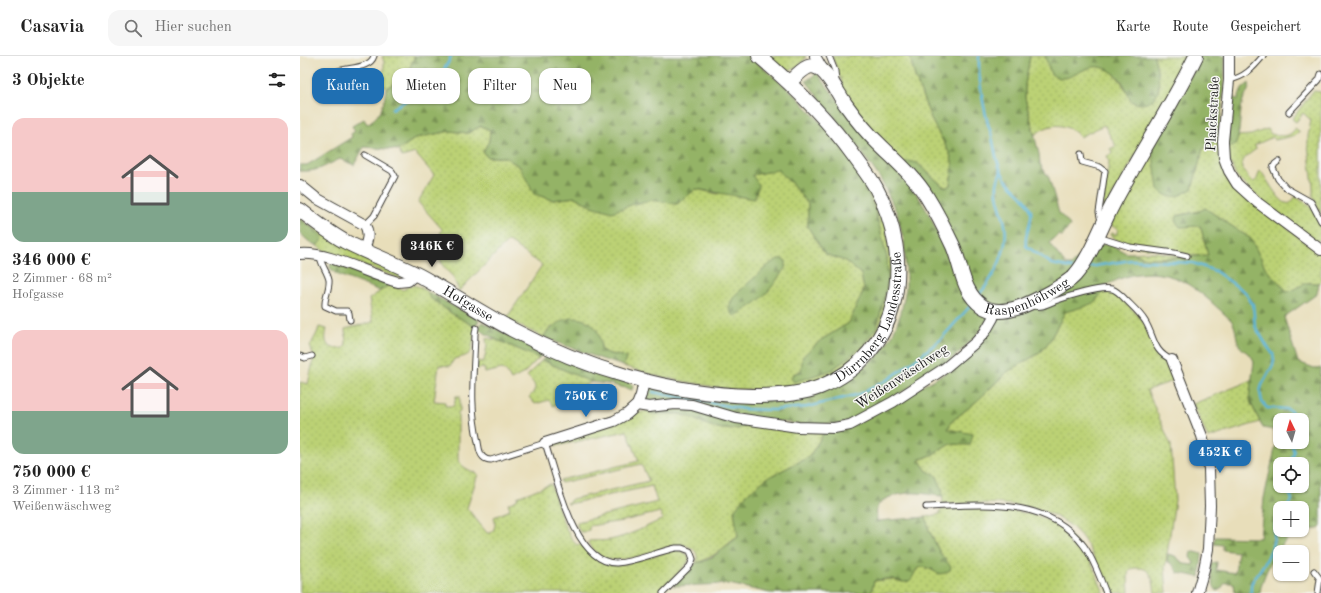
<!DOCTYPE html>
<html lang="de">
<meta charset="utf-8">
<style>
body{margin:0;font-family:"Old Standard TT",serif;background:#f6f6f6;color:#222;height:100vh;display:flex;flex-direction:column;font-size:15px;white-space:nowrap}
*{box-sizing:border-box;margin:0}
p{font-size:13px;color:#767676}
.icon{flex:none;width:22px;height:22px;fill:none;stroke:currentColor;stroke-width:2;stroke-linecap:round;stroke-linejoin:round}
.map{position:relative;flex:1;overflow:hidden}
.side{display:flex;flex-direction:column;background:#fff;width:300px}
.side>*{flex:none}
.hud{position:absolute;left:12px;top:12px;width:380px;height:36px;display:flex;gap:8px}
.needle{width:26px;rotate:355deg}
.buttons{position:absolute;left:973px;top:357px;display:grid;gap:8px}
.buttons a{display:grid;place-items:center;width:36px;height:36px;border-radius:8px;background:#fff;box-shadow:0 1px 3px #0004;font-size:20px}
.price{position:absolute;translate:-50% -34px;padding:0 9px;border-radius:8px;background:#1f6fb2;color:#fff;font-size:13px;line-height:26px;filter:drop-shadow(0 1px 2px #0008)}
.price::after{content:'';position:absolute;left:50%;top:24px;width:12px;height:9px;margin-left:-6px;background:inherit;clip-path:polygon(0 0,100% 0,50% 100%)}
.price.active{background:#222;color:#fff}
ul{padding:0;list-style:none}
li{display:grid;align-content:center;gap:8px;height:212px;padding:0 12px}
li span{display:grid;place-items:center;height:124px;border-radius:12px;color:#555}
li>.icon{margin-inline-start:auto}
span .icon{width:72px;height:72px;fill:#fffc;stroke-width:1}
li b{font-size:17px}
h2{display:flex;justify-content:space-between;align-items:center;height:48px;padding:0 12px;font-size:17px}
.pill{padding:0 14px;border-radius:12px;background:#fff;box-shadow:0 1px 3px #0004;font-size:14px;line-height:36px}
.pill.active{background:#1f6fb2;color:#fff}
header{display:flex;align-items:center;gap:24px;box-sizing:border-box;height:56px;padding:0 20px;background:#fff;border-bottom:1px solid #e0e0e0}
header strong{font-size:19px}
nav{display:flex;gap:22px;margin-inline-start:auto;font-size:14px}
.search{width:280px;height:36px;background:#f6f6f6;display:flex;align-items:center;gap:10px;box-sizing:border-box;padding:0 14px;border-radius:12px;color:#767676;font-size:15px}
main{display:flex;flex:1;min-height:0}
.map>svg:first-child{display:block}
.grass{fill:url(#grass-dots);stroke:#6c7648}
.forest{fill:url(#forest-firs);stroke:#586841;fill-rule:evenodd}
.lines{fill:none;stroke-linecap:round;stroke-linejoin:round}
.stream{stroke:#5bb5d8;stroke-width:2.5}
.lane-casing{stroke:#3b3934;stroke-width:7}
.street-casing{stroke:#3b3934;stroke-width:12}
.secondary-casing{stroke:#3b3934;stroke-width:16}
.lane{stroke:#fff;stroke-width:5}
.street{stroke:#fff;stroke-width:10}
.secondary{stroke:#fff;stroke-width:14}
.labels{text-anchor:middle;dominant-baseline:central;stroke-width:3;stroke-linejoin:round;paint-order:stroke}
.street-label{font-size:14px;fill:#1c1c1c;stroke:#f6f6f2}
</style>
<header>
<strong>Casavia</strong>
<div class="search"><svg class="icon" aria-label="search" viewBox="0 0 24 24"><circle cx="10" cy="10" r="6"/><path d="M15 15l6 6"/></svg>Hier suchen</div>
<nav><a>Karte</a><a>Route</a><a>Gespeichert</a></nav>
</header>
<main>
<section class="side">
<h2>3 Objekte<svg class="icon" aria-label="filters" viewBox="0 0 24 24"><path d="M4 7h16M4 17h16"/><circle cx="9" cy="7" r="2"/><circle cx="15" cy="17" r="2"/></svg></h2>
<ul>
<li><span style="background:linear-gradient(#f6c9c9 60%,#7fa58c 0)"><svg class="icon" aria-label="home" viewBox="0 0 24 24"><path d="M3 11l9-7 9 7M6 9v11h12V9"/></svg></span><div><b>346 000 €</b><p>2 Zimmer · 68 m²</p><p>Hofgasse</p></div></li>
<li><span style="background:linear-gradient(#f6c9c9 65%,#7fa58c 0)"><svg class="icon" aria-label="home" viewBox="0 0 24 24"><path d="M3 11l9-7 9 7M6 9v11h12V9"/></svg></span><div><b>750 000 €</b><p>3 Zimmer · 113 m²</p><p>Weißenwäschweg</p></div></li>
</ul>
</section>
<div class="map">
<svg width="1021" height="537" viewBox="0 0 1021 537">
<defs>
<pattern id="grass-dots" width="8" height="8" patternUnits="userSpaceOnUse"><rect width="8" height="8" fill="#bbd175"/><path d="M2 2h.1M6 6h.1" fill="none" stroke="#a0b365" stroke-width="1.8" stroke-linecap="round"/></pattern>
<pattern id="forest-firs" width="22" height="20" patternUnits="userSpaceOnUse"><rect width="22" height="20" fill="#94b366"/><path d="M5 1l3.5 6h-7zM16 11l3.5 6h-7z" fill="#789153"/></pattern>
</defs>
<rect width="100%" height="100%" fill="#f6f6f2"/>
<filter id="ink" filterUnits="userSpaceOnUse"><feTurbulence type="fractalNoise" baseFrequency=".025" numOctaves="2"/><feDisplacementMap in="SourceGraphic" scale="8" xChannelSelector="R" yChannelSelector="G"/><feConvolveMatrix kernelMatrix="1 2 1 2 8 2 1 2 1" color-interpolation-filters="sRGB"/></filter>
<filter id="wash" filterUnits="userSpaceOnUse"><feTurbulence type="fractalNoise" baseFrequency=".012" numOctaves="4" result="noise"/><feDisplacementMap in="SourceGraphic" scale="16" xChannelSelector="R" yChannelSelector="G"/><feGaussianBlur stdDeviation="0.9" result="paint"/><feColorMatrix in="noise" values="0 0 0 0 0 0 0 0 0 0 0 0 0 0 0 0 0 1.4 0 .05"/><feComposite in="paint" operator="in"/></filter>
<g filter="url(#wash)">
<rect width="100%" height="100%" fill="#e8deba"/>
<path class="grass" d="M 82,0 L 115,0 L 108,16 L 86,33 L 77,22 L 84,14 L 84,6 Z
M 466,0 L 506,0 C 502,9 494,16 483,13 Z
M 532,0 L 610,0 L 615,21 L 632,65 L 650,98 L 653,109 L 650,129 L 647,131 L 643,130 L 617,107 L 604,107 L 569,73 L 542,36 L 542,27 Z
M 730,0 L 745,0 L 748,6 L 749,13 L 773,19 C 780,15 786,11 794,10 C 814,9 824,29 831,45 L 859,33 L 854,0 L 891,0 L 803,157 L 803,146 L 809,106 L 807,100 L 813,97 L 810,93 L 816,90 L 804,69 L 780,81 C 767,66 749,66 735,79 L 725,42 L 725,29 Z
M 1013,35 L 1021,36 L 1021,159 L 1013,140 L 1013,130 L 1008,89 L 1008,80 L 1011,64 L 1003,57 L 996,66 L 992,63 Z
M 181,70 L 190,74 L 189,85 L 183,96 L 187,101 L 205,101 L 220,111 L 235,138 L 253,144 L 275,141 L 292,150 L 334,148 L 352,144 L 377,148 L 396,133 L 417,138 L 452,119 L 477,114 L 493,129 L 508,148 L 508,171 L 525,198 L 545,205 L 561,218 L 564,233 L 549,267 L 521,284 L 501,315 L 493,318 L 532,314 L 560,292 L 577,271 L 585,239 L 588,221 L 587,202 L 577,161 L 558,113 L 575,140 L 586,167 L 593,224 L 579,274 L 552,306 L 512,328 L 485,334 L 426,333 L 360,321 L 323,310 L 327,301 L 310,298 L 301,294 L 301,289 L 252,270 L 243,281 L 206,263 L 242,209 L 208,185 L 159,235 L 153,221 L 143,210 L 139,201 L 138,185 L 142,173 L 118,146 L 134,119 L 115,97 L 102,101 L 98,94 L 116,82 L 150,75 L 168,77 Z
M 995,72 L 1000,76 L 993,80 L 975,84 L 973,81 L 955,89 L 956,93 C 946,101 936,106 947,119 C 949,123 950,124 954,126 L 957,123 L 960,114 C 966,121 978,145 986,147 C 991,149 993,144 995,141 C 1015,150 1021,161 1021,183 L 1016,185 L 969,151 L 936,120 L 929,103 L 927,90 L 938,82 L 938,80 L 951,79 L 967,73 L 971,78 C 980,80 991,82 995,72 Z
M 918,84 L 922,104 L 932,128 L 1021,198 L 1021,226 L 1019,227 L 1006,227 L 988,237 L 966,213 L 951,183 L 905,152 L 900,155 L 880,159 L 901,172 L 908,199 C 895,200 886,198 874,195 C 853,191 827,194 810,179 L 811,177 L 816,179 L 818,173 L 810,169 L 851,85 L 892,133 L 903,93 Z
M 9,169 L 102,218 L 102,221 L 99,222 L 24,195 L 16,189 L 18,189 Z
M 845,196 L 857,196 L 886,201 L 845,202 L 833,197 Z
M 89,229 L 103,234 C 113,226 119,230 128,236 L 129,241 L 151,257 L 175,271 L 172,294 C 168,301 161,301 154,303 L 150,310 L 139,309 L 134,345 L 145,346 L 145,350 L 154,350 L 156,340 L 160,340 L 160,356 L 158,356 L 158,403 C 162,412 169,414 178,418 L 167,452 L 187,477 L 191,477 C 195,473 196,467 194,461 L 210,454 L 208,448 L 218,443 L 217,441 L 251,428 C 255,442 266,481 277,489 L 280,488 C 292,500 301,509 318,510 L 371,495 L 377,494 L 387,498 L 389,502 L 388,507 L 359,537 L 0,537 L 0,326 L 8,328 L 14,301 L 10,290 L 17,277 L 19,271 L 27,273 C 23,288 28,294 44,292 L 46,288 L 45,273 L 73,266 L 69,243 Z
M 804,234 L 812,235 L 822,242 L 843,265 L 859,297 L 871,307 L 876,324 L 847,334 L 871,389 L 875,444 L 865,512 L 867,537 L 855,537 C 853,525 853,512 838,512 C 835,512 831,512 829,515 C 827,518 829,532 829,537 L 809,537 C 802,522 797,506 789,492 C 761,441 693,447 643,448 L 642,432 L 627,415 L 619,404 L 634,398 L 650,388 L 670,389 L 647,373 L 651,366 L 678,344 L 707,316 L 741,296 L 750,284 L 765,256 L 774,253 Z
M 186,282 L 197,284 L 239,302 L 224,317 L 211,324 L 206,315 L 202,313 L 185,317 L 184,312 L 177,313 L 177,305 L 182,306 L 184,305 L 187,290 Z
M 242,304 L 291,326 L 253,350 L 249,344 L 235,348 L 229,341 C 239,332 235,328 227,320 Z
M 952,324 L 949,343 L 960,366 L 908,382 L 893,348 Z
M 347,355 L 352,358 L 378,358 L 392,361 L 417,372 L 432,374 L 457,368 L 525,375 L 509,401 L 467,422 L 434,454 L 438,480 C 424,491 413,502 396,507 C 401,494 388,488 377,488 C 361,493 322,508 307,503 C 299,500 293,494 288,487 L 289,485 C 294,484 303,485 310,484 C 329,480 345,471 363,463 L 360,456 L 323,465 L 289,470 L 289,474 L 284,476 L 280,476 L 277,470 L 277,466 L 357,446 L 352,430 L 268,448 L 267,447 L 272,443 L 349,425 L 341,408 L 261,427 L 260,424 L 339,405 L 327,375 L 256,390 L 256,387 L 328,362 L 337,357 Z
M 669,452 C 716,454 754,454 784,495 C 793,507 798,524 804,537 L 571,537 L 574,525 L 592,523 L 603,526 L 611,523 C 620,505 624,511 640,518 L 650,511 L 640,497 L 629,474 L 626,461 L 640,458 L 640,454 Z"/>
<path class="forest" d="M 115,0 L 449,0 L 493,37 L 533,80 L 558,113 L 577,161 L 587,202 L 588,221 L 585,239 L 577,271 L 560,292 L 532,314 L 494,326 L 491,322 L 493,318 L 501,315 L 503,300 L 521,284 L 549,267 L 564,233 L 561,218 L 545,205 L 525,198 L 508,171 L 508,148 L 493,129 L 477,114 L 452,119 L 459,129 L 454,143 L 396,133 L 377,148 L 352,144 L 334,148 L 312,156 L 292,150 L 275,141 L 253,144 L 234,138 L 220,111 L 205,101 L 187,101 L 183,96 L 189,85 L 190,74 L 181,70 L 168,77 L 150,75 L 116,82 L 98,94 L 64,91 L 54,109 L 40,103 C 24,110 19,116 0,115 L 0,109 L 7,109 L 12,106 L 52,81 L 51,78 L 55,75 L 52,70 L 64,63 L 67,68 C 82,59 84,49 86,33 L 108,16 Z
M 610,0 L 730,0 L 725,29 L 725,42 L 739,98 L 740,108 L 749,122 L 759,157 L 770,169 L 762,181 L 760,178 L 749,187 L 766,209 L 771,209 L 781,200 L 800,190 L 806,188 L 813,190 L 826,197 L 833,197 L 845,202 L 873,202 L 908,199 L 901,172 L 900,170 L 880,171 L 876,166 L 877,160 L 900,155 L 905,152 L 951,183 L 966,213 L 988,236 L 1006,227 L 1019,227 L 1017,238 L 984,261 L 998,306 L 1017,313 L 1021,312 C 1021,323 1019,332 1021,342 L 1021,469 L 1020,472 C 1010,474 998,475 990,481 C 978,489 961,522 960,537 L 935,537 L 934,527 L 925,527 L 921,533 L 917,535 C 912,530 909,514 912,507 L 917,506 L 916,514 L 935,517 L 938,496 L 923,494 L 923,489 L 914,488 L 915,481 L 960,482 L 964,442 L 979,375 L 963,372 L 949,343 L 954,306 C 952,297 943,296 939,289 C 935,280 937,272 931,264 C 903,239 880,212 838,218 C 827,219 815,225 804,230 L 804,234 L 795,246 L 786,250 L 765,256 L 750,284 L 741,296 L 707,316 L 678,344 L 651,366 L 648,373 L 673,378 L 670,389 L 650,388 L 634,398 L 619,404 L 627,415 L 636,419 L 642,432 L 643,440 C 634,440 625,437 617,437 C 607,436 580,440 577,452 C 576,456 577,461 577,465 L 626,461 L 629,474 L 640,497 L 651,511 L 650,514 C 638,523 635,513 624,511 C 614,509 615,522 609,525 C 603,528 599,524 593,523 C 588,522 580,524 574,525 L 571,537 L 470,537 L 429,528 L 373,530 L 396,507 L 407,504 L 414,500 L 438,481 L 434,454 L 448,437 L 467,422 L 509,401 L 525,375 L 546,373 L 644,318 L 699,258 L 715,247 L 702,251 L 682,245 L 604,107 L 608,105 L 617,107 L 643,130 L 647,131 L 650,129 L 653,109 L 650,98 L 632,65 L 615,21 ZM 980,364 L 1002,364 L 1002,386 L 980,386 ZM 980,408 L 1002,408 L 1002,430 L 980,430 ZM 980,452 L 1002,452 L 1002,474 L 980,474 Z
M 745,0 L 854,0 C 857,14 866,41 847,47 C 842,48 837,49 832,45 C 828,42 827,34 824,29 C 819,20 810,13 800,11 C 781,8 769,31 751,18 Z
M 901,0 L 925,0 L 924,35 L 918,84 L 903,93 L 892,133 C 878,140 871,146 858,133 L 851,85 Z
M 517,17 L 573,90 L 617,138 L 631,162 L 662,234 L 679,257 L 690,262 L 676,280 L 653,302 L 622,324 L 560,361 L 540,368 L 498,368 L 351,347 L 347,345 C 345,339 346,335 351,332 L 435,345 L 550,323 L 579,299 L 593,278 L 601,257 L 606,232 L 606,213 L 604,185 L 597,157 L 580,122 L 555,87 L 506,25 Z
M 949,27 C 951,33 945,38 943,44 C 939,58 941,74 936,88 L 932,90 L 927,90 L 931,46 L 933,42 L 938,43 L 941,34 Z
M 0,162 L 22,180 L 23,182 L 18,189 C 11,189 5,182 0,177 Z
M 478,203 L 482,203 L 486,205 C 486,213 484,213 480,219 C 466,241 457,247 435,260 L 431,257 L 429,253 L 431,246 L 435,239 L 470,208 Z
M 31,206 L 89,229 L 80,235 L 36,218 L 30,212 Z
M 128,236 L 179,264 L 175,271 L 151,257 L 129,241 Z
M 271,262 C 293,262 300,273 301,294 L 310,298 L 327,301 L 323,310 L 296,301 L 243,281 C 252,271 258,265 271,262 Z
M 182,266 L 243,297 L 239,302 L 197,284 L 178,273 Z
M 248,299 L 330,327 L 333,330 L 332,334 L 310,328 L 291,326 L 242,304 Z
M 389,351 L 457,368 C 444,371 431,375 418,372 C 405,370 394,361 380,358 C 369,356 357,361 347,355 Z
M 891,495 L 899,497 L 902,498 L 900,521 L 878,517 L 873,509 L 867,505 L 868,498 L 875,500 L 884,508 L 893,509 L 894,507 L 890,501 Z"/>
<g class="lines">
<path class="stream" d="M 679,0 C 678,22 682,43 687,64 C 688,70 691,75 692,81 C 695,94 696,107 703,119 C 709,132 724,137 730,152 C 735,164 723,178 726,190 L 752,208 L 772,212
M 92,53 C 114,39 142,26 151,0
M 789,211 L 831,204 L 893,207 L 915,215 L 945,236 L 953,249 L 955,270 L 967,290 L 973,298 L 974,304 L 973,309 L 962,329 L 960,336 L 962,346 L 967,352 C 978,353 994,349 995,364
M 677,241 C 695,221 711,191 704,164 C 699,145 692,135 701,116
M 353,336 L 443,353 L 474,354 L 507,351 L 560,338 L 589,323 L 615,304 L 640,284 L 672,248
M 990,408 L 994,396 L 991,386
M 984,430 C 989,440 998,442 985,452
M 951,537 L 951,530 L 952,526 C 960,514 970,501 973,487 C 976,475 973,467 980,456"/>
</g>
</g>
<g filter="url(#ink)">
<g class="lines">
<defs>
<path id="lane" d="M 529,0 L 535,15 L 536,26
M 38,15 C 49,11 70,13 74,0
M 929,24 C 944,22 954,11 963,0
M 989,56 L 1019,24 L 1021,18
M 781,98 L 782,106 L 800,111 L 805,115 L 799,156 L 800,161 L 802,164
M 979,105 L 975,108 L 973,112 L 978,123 L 986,132 L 1011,146 L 1021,165
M 65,169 L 74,160 L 95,120 L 92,115 L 65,99
M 798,181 L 830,191 L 874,197 L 887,200
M 20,199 C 20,208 27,215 29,224 C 30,233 24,242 25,250 L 36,255 L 47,255 L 49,257 L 50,264
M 734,250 C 741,252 748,248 755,245 C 766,241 801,230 812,233 C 818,235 822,240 826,244 C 833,251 840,257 845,265 C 855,281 852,295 872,304
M 176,272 L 175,278 C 174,316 169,348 178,386 C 179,391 179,397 183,401 C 185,403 188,404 191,404 L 245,387 C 256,418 273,507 316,507 C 336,506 356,496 376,492 L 382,492 L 390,495 L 393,503 L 390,510 L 363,537
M 0,300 L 5,302 L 12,300
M 626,451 C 681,449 747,440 784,490 C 794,504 800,522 806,537
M 1014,515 L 1020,523 L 1018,537"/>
<path id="street" d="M 515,0 L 523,14
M 929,0 L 929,24 L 923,85 L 924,102 L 929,115 L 937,128 L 958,147 L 1021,194
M 0,129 L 16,142 L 65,169 C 70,178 67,185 64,194
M 0,198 C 28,195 70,219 98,226 L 108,225 L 116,218
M 872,304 L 902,380 L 907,399 L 909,413 L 910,450 L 908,493 L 904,513 L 897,537
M 337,349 L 349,351 L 375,348 L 392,349 L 436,362 L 498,371 L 534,372 L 550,369 L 593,346 L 645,312 L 676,286 L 685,276 L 693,262 L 695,255
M 245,387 L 314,365 L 327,358 L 337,349 L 341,339 L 344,325"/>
<g id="secondary">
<path id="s1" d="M 490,26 C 495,21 501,14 508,11 C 524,4 538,39 546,49 C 556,63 566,76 579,88 C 596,105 615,121 627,141 C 637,157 645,173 653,190 C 662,211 662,236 682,250 C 702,264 735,245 753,235 C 760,230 769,226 775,219 C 790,202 801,171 812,150 C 839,99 871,51 896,0"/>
<path id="s2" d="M 0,154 C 14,165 28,176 44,185 C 69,198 95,207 120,220 C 151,237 181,257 213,274 C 286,313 370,338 453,340 C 475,340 499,339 520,331 C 603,298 615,203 576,132 C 570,121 561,110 554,100 C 527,62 494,30 459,0"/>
</g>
</defs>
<use href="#lane" class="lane-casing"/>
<use href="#street" class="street-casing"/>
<use href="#secondary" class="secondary-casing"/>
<use href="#lane" class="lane"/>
<use href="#street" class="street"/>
<use href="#secondary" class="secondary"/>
</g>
</g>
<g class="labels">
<g class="street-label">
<text transform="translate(913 58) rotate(-87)">Plaickstraße</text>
<text stroke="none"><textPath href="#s1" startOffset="376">Raspenhöhweg</textPath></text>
<text stroke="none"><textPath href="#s2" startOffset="193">Hofgasse</textPath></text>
<text stroke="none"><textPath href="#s2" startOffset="657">Dürrnberg Landesstraße</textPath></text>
<text transform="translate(602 321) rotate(-33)">Weißenwäschweg</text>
</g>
</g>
</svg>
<div class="buttons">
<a><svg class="needle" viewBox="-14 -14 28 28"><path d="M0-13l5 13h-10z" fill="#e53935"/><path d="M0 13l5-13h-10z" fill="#767676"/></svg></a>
<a><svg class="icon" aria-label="locate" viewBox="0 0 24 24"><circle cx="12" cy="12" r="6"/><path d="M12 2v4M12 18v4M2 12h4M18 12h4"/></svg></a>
<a>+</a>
<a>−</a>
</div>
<b class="price active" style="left:132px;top:212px">346K €</b>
<b class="price" style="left:286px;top:362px">750K €</b>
<b class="price" style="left:920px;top:418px">452K €</b>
<div class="hud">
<a class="pill active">Kaufen</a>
<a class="pill">Mieten</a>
<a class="pill">Filter</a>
<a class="pill">Neu</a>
</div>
</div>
</main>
